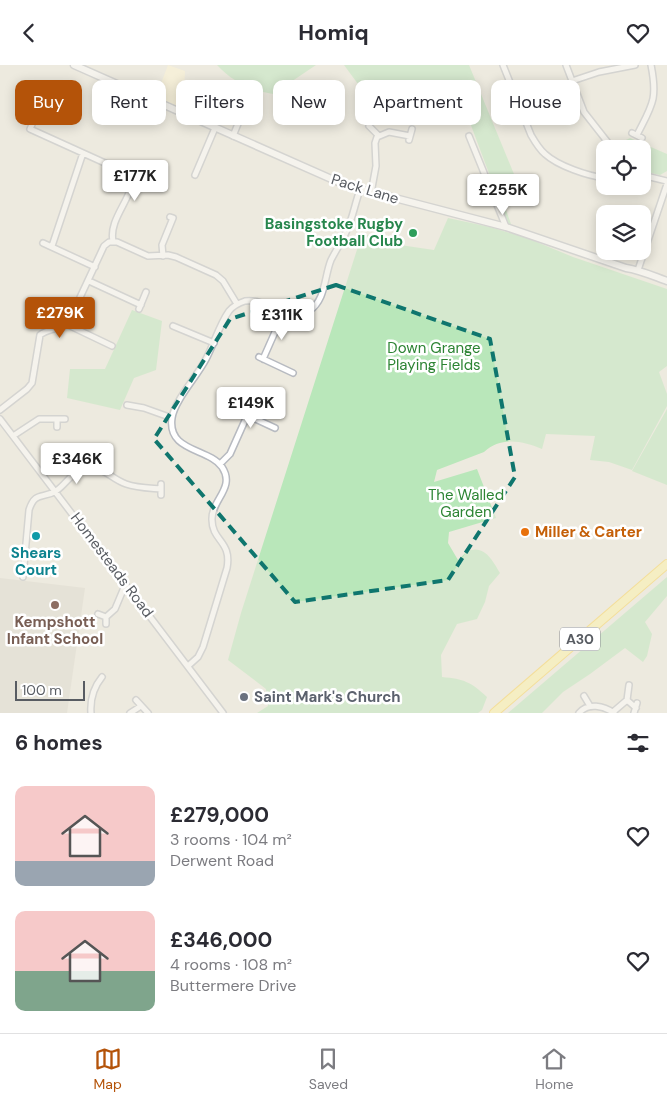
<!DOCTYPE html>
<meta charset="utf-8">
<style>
body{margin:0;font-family:"DM Sans",sans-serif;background:#f2f2f3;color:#2b2b33;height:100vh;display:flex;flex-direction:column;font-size:19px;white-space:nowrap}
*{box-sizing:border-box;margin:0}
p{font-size:16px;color:#7c7c81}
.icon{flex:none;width:28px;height:28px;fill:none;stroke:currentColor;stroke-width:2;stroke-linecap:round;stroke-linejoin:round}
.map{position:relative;height:648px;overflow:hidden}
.details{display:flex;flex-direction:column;background:#fff;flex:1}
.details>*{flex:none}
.guide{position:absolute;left:15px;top:15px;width:638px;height:45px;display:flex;gap:10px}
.fabs{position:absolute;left:596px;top:75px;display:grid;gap:10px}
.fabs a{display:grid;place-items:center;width:55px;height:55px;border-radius:10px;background:#fff;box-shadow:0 2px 12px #0003;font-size:25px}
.scale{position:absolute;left:15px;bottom:12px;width:70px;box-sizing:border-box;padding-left:5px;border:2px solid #585c62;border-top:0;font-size:14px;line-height:18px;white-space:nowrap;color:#585c62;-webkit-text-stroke:4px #fff;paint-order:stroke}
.price{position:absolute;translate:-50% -42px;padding:0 11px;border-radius:5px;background:#fff;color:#222;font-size:16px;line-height:32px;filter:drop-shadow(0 1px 2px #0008)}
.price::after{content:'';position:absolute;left:50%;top:30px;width:15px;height:11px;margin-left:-8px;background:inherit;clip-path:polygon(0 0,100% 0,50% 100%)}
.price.active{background:#b45309;color:#fff}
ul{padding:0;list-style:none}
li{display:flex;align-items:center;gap:15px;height:125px;padding:0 15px}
li span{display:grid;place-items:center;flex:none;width:140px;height:100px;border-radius:10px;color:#555}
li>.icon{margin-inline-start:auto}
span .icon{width:60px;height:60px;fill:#fffc;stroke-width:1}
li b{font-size:21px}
h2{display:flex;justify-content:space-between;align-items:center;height:60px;padding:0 15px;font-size:21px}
.tag{padding:0 18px;border-radius:10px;background:#fff;box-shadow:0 2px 12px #0003;font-size:18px;line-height:45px}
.tag.active{background:#b45309;color:#fff}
header{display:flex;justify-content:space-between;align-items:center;height:65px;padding:0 15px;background:#fff;font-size:22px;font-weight:700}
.dock{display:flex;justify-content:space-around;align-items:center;height:70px;border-top:1px solid #e1e1e2;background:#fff;font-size:14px;color:#7c7c81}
.dock a{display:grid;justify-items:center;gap:2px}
.dock .active{color:#b45309}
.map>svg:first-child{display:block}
.commercial{fill:#fff6d2}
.education{fill:#dcd9ce}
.green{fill:#b9e7ba}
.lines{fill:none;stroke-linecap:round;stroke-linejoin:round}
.minor-casing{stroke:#b7bac0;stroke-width:8}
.tertiary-casing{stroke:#b7bac0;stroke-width:9}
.primary-casing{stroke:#fcd148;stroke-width:10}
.minor{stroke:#fff;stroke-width:5}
.tertiary{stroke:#fff;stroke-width:6}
.primary{stroke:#fff4a2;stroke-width:8}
.marked{fill:none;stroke:#0f766e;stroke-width:4;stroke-dasharray:10 6;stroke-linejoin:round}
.leisure-dot{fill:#2e9e5b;stroke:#fff;stroke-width:2}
.food-dot{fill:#e8710a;stroke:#fff;stroke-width:2}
.culture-dot{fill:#0f9aa8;stroke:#fff;stroke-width:2}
.education-dot{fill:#8d6e63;stroke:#fff;stroke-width:2}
.worship-dot{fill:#6b7280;stroke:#fff;stroke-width:2}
.labels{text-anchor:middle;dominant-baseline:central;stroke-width:5;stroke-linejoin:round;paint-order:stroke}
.shield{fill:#fff;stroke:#8a8d91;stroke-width:1}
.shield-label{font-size:14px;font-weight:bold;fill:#585c62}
.street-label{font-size:15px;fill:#585c62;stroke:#fff}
.leisure-label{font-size:15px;font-weight:bold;fill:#27864d;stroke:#fff;text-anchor:end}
.park-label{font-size:15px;fill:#2d8434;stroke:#fff}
.food-label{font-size:15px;font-weight:bold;fill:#c56008;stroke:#fff;text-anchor:start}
.culture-label{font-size:15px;font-weight:bold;fill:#0d838f;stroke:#fff}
.education-label{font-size:15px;font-weight:bold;fill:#785e54;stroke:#fff}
.worship-label{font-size:15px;font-weight:bold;fill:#5b616d;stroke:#fff;text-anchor:start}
</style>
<header><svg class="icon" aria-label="back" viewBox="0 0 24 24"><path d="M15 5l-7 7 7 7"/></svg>Homiq<svg class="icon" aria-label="heart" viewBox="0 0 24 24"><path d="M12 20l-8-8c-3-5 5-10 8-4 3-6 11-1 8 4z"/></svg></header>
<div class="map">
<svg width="667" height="648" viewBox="0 0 667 648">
<rect width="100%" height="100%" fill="#edeadf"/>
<path class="commercial" d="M 168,0 L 185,6 L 183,46 L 155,34 Z"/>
<path class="education" d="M 0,513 L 85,523 L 67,648 L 0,648 Z"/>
<path class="green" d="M 217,0 L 316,0 L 273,29 C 250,25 233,17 217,0 Z
M 344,0 L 469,0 L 516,114 L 497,120 L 511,159 L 508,159 L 469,55 L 419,47 L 355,25 L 358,19 Z
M 630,73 L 667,89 L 667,106 L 660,110 L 643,106 L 642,84 L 616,84 L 614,81 Z
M 448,153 L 490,162 L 527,173 L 573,192 L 667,224 L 667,301 L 659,307 L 667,329 L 667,341 L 632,405 L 609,397 L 590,395 L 595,371 L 546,369 L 542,384 C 523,376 501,371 484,387 L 437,405 L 434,417 L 477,404 L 496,453 L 449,467 L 448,478 L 458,495 C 462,492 466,486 471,485 C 486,481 494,498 500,508 L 489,521 L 485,537 L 477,554 L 457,559 L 441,590 L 442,612 C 464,614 471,617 487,632 L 482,645 L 478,648 L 257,648 L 268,641 L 266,624 L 228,595 L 241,548 L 362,169 L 399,176 L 400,180 L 434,185 Z
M 132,245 L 162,256 L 156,305 L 134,313 L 120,345 L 67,333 L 70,304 L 105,304 Z
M 667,344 L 667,420 L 632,406 Z
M 667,512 L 667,531 L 645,557 L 652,569 L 647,591 L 643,597 L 625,583 L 590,609 L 563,627 L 542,648 L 508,648 Z"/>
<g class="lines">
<defs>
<path id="minor" d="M 503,0 L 531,70 C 535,77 539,84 545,89 C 558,101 588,111 605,113
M 566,0 L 584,47 L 613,84
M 572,16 L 599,7 L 635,0
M 34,55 L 30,64 L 127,108 L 131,112 C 136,130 108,153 113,176
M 369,61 L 379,71
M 632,68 L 642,73
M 637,70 C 652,40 658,35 651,0
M 233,71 L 251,27
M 469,71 L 506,162
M 409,75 L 412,64
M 195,110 L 215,63
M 642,110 L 667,116
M 371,128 L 376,101 L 375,78 L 377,72 L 389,67 L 410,71
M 43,178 L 95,202
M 52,181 L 83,88
M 163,191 L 162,180 L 173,153 L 170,152
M 638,205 L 667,119
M 89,216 L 141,240
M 139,244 L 146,227
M 66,259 L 112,281
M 173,261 L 214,278
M 259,292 L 293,308
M 263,294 L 283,249
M 127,340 L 144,343 L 172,353
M 0,345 L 27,324 L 32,318 L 40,270 C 49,263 61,265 69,256 L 104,181 L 109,177 L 117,177 L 148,191 L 168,190 L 176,192 L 216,210 L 223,216 L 237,239
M 236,345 L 275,363
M 0,354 L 223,648
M 57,362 L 57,354
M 13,371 L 39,354 L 65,354
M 220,399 L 230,389 L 247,351
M 161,430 L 161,419
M 23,512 L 29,445 C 35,426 43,434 56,426 C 65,420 70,410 80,405 C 99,396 109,413 126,419 C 137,423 149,423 161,424
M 98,549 L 106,552 L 106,559
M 106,552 L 115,544 L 123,525 L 126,520
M 188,601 L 198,592 L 203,582 L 227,503 C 232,476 212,476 212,455 C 211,435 236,423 222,402 C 209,383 167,387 172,353 C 173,345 177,339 181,332 C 189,319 199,307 206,294 C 214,279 219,260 229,246 C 233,241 239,238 245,236 C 268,232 286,262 309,246 C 326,235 324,212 331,195 C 336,185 343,175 347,165 C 353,152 355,138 360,125
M 584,631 L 590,641
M 136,635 L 148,648
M 627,635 L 636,643
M 613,647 L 627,635 L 629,620
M 91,648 C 90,634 93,623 102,612
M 130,648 L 141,641
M 579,648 C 588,637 604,641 614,648
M 634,648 L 637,638"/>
<path id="tertiary" d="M 74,0 L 345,120 L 506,162 L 626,203 C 640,205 653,211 667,216"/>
<path id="primary" d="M 494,648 L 667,499"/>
</defs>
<use href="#minor" class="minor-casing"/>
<use href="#tertiary" class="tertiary-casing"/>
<use href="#primary" class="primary-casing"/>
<use href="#minor" class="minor"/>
<use href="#tertiary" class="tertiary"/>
<use href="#primary" class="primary"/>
</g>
<path d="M0 0H667V648H0ZM 336,220 L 490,274 L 515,412 L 448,515 L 295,537 L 154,374 L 230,254 Z" fill="#edeadf" fill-opacity=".55" fill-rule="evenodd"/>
<path class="marked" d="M 336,220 L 490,274 L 515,412 L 448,515 L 295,537 L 154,374 L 230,254 Z"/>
<circle class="leisure-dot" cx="413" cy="168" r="5"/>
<circle class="food-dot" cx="525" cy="467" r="5"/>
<circle class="culture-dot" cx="36" cy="471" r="5"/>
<circle class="education-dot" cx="55" cy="540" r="5"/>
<circle class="worship-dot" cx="244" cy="632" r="5"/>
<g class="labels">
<rect class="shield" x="560" y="562.5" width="40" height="23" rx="4"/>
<g class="shield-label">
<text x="580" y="574">A30</text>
</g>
<g class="street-label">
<text transform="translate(365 124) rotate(17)">Pack Lane</text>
<text transform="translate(112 500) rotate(53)">Homesteads Road</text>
</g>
<g class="leisure-label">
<text x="403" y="159">Basingstoke Rugby<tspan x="403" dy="17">Football Club</tspan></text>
</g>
<g class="park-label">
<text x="434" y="283">Down Grange<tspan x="434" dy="17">Playing Fields</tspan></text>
<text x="466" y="430">The Walled<tspan x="466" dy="17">Garden</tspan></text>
</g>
<g class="food-label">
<text x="535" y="467">Miller &amp; Carter</text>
</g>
<g class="culture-label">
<text x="36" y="488">Shears<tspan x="36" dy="17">Court</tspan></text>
</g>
<g class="education-label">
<text x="55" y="557">Kempshott<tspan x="55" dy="17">Infant School</tspan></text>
</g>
<g class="worship-label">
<text x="254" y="632">Saint Mark's Church</text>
</g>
</g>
</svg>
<div class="fabs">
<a><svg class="icon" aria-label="locate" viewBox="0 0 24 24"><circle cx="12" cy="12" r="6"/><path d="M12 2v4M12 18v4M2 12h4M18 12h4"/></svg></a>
<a><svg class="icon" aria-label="layers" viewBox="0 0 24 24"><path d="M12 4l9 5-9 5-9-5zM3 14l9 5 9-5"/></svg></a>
</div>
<div class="scale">100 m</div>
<b class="price" style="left:135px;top:137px">£177K</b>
<b class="price" style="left:503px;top:151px">£255K</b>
<b class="price active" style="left:60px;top:274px">£279K</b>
<b class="price" style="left:282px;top:276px">£311K</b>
<b class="price" style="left:251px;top:364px">£149K</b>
<b class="price" style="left:77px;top:420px">£346K</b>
<div class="guide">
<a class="tag active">Buy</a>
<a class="tag">Rent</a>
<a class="tag">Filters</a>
<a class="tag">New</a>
<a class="tag">Apartment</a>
<a class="tag">House</a>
</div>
</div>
<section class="details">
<h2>6 homes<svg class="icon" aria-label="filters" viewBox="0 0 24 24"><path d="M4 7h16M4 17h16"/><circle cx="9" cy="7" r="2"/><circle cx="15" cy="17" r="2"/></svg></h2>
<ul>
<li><span style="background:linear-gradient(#f6c9c9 75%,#9aa5b1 0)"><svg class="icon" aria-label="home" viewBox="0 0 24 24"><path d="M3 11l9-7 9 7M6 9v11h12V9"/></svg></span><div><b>£279,000</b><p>3 rooms · 104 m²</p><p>Derwent Road</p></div><svg class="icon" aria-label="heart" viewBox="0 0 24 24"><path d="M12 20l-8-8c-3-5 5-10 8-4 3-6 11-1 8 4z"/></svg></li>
<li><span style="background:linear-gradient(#f6c9c9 60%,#7fa58c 0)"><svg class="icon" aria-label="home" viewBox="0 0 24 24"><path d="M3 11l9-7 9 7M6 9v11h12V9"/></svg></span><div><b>£346,000</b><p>4 rooms · 108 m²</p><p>Buttermere Drive</p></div><svg class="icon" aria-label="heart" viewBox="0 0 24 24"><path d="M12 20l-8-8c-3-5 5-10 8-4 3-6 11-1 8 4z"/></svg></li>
</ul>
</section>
<nav class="dock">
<a class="active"><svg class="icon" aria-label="map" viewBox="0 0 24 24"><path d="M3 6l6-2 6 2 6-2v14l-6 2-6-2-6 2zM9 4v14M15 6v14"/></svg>Map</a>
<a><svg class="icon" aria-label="saved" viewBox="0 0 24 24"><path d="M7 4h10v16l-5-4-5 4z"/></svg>Saved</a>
<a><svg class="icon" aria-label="home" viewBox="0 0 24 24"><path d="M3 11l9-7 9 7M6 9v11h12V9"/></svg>Home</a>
</nav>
